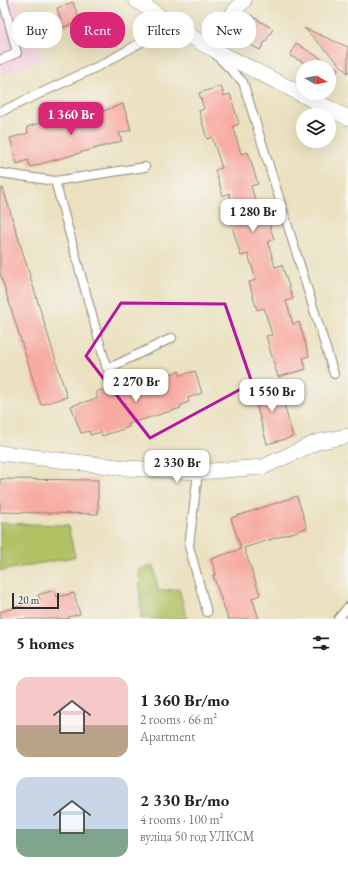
<!DOCTYPE html>
<meta charset="utf-8">
<style>
body{margin:0;font-family:"EB Garamond",serif;background:#f2f2f2;color:#222;height:100vh;display:flex;flex-direction:column;font-size:15px;white-space:nowrap}
*{box-sizing:border-box;margin:0}
p{font-size:13px;color:#767676}
.icon{flex:none;width:22px;height:22px;fill:none;stroke:currentColor;stroke-width:2;stroke-linecap:round;stroke-linejoin:round}
.map{position:relative;height:619px;overflow:hidden}
.panel{display:flex;flex-direction:column;background:#fff;flex:1}
.panel>*{flex:none}
.guide{position:absolute;left:12px;top:12px;width:324px;height:36px;display:flex;gap:8px}
.needle{width:26px;rotate:99deg}
.tools{position:absolute;left:296px;top:60px;display:grid;gap:8px}
.tools a{display:grid;place-items:center;width:40px;height:40px;border-radius:50%;background:#fff;box-shadow:0 4px 16px #0002;font-size:20px}
.scale{position:absolute;left:12px;bottom:10px;width:47px;box-sizing:border-box;padding-left:4px;border:2px solid #2b2b2b;border-top:0;font-size:11px;line-height:14px;white-space:nowrap;color:#2b2b2b;-webkit-text-stroke:3px #f6f6f2;paint-order:stroke}
.price{position:absolute;translate:-50% -34px;padding:0 9px;border-radius:8px;background:#fff;color:#222;font-size:13px;line-height:26px;filter:drop-shadow(0 1px 2px #0008)}
.price::after{content:'';position:absolute;left:50%;top:24px;width:12px;height:9px;margin-left:-6px;background:inherit;clip-path:polygon(0 0,100% 0,50% 100%)}
.price.on{background:#db2777;color:#fff}
ul{padding:0;list-style:none}
li{display:flex;align-items:center;gap:12px;height:100px;padding:0 16px}
li span{display:grid;place-items:center;flex:none;width:112px;height:80px;border-radius:12px;color:#555}
li>.icon{margin-inline-start:auto}
span .icon{width:48px;height:48px;fill:#fffc;stroke-width:1}
li b{font-size:17px}
h2{display:flex;justify-content:space-between;align-items:center;height:48px;padding:0 16px;font-size:17px}
.chip{padding:0 14px;border-radius:16px;background:#fff;box-shadow:0 4px 16px #0002;font-size:14px;line-height:36px}
.chip.on{background:#db2777;color:#fff}
.map>svg:first-child{display:block}
.built{fill:#f4cfdd}
.green{fill:#b1c163;stroke:#6e7647}
.building{fill:#f7aba1}
.lines{fill:none;stroke-linecap:round;stroke-linejoin:round}
.lane-casing{stroke:#8b8676;stroke-width:10}
.street-casing{stroke:#8b8676;stroke-width:16}
.lane{stroke:#fff;stroke-width:8}
.street{stroke:#fff;stroke-width:15}
.marked{fill:none;stroke:#b5179e;stroke-width:3;stroke-linejoin:round}
</style>
<div class="map">
<svg width="348" height="619" viewBox="0 0 348 619">
<rect width="100%" height="100%" fill="#f6f6f2"/>
<filter id="ink" filterUnits="userSpaceOnUse"><feTurbulence type="fractalNoise" baseFrequency=".025" numOctaves="2"/><feDisplacementMap in="SourceGraphic" scale="8" xChannelSelector="R" yChannelSelector="G"/><feConvolveMatrix kernelMatrix="1 2 1 2 8 2 1 2 1" color-interpolation-filters="sRGB"/></filter>
<filter id="wash" filterUnits="userSpaceOnUse"><feTurbulence type="fractalNoise" baseFrequency=".012" numOctaves="4" result="noise"/><feDisplacementMap in="SourceGraphic" scale="16" xChannelSelector="R" yChannelSelector="G"/><feGaussianBlur stdDeviation="0.9" result="paint"/><feColorMatrix in="noise" values="0 0 0 0 0 0 0 0 0 0 0 0 0 0 0 0 0 1.4 0 .05"/><feComposite in="paint" operator="in"/></filter>
<g filter="url(#wash)">
<rect width="100%" height="100%" fill="#ebe1c0"/>
<path class="built" d="M 0,0 L 17,0 L 43,60 L 0,76 Z"/>
<path class="green" d="M 0,523 L 68,525 L 75,557 L 0,571 Z
M 154,566 L 158,591 L 179,589 L 187,619 L 141,619 L 139,569 Z"/>
<g id="blocks">
<path class="building" d="M 73,2 L 80,22 L 63,27 L 57,8 Z
M 248,14 L 273,29 L 260,50 L 235,36 Z
M 304,28 L 348,47 L 348,73 Z
M 296,43 L 338,69 L 334,76 L 329,74 L 329,67 L 314,67 L 290,56 Z
M 221,86 L 224,96 L 230,94 L 239,124 L 233,126 L 241,154 L 248,152 L 258,184 L 251,186 L 259,212 L 265,210 L 274,239 L 268,242 L 275,267 L 282,265 L 293,299 L 286,301 L 293,324 L 299,322 L 309,356 L 303,358 L 306,369 L 278,377 L 266,336 L 272,335 L 264,308 L 257,310 L 249,282 L 256,280 L 248,254 L 241,256 L 231,223 L 238,221 L 229,193 L 223,196 L 215,170 L 222,168 L 212,137 L 207,139 L 199,111 L 204,109 L 199,93 Z
M 123,104 L 131,130 L 119,133 L 122,141 L 30,167 L 28,160 L 17,164 L 10,138 L 28,133 L 27,127 L 45,121 L 47,127 L 86,116 L 84,111 L 101,105 L 103,111 Z
M 3,188 L 67,397 L 41,405 L 0,273 L 0,189 Z
M 164,371 L 165,376 L 179,371 L 180,375 L 195,371 L 202,393 L 188,398 L 189,402 L 180,406 L 181,408 L 128,424 L 129,427 L 102,436 L 101,432 L 90,435 L 89,431 L 81,433 L 71,406 L 98,398 L 96,392 L 108,388 L 110,394 L 152,380 L 151,376 Z
M 278,382 L 293,437 L 267,444 L 252,389 Z
M 0,479 L 98,480 L 98,514 L 0,512 Z
M 297,496 L 307,528 L 244,548 L 260,595 L 252,598 L 259,619 L 228,619 L 213,575 L 216,574 L 211,559 L 241,549 L 231,518 Z
M 55,590 L 57,597 L 74,593 L 80,614 L 68,617 L 69,619 L 0,619 L 0,612 L 40,600 L 38,595 Z"/>
</g>
</g>
<g filter="url(#ink)">
<use href="#blocks" fill-opacity="0" stroke="#8b8676" stroke-width="1"/>
<g class="lines">
<defs>
<path id="lane" d="M 217,56 L 243,82 L 334,374
M 0,60 L 17,53 L 3,0
M 0,112 L 101,65 L 172,25
M 0,173 L 55,181 L 145,167
M 55,181 L 107,369 L 172,338
M 198,472 L 189,546 L 207,612
M 338,619 L 348,607"/>
<path id="street" d="M 136,0 L 172,25 L 207,46 L 348,118
M 207,46 L 244,0
M 0,453 L 126,468 L 198,472 L 263,467 L 317,442 L 348,436"/>
</defs>
<use href="#lane" class="lane-casing"/>
<use href="#street" class="street-casing"/>
<use href="#lane" class="lane"/>
<use href="#street" class="street"/>
</g>
</g>
<path class="marked" d="M 121,303 L 225,304 L 252,383 L 150,438 L 86,356 Z"/>
</svg>
<div class="tools">
<a><svg class="needle" viewBox="-14 -14 28 28"><path d="M0-13l5 13h-10z" fill="#e53935"/><path d="M0 13l5-13h-10z" fill="#767676"/></svg></a>
<a><svg class="icon" aria-label="layers" viewBox="0 0 24 24"><path d="M12 4l9 5-9 5-9-5zM3 14l9 5 9-5"/></svg></a>
</div>
<div class="scale">20 m</div>
<b class="price on" style="left:71px;top:136px">1 360 Br</b>
<b class="price" style="left:253px;top:233px">1 280 Br</b>
<b class="price" style="left:136px;top:403px">2 270 Br</b>
<b class="price" style="left:272px;top:413px">1 550 Br</b>
<b class="price" style="left:177px;top:484px">2 330 Br</b>
<div class="guide">
<a class="chip">Buy</a>
<a class="chip on">Rent</a>
<a class="chip">Filters</a>
<a class="chip">New</a>
</div>
</div>
<section class="panel">
<h2>5 homes<svg class="icon" aria-label="filters" viewBox="0 0 24 24"><path d="M4 7h16M4 17h16"/><circle cx="9" cy="7" r="2"/><circle cx="15" cy="17" r="2"/></svg></h2>
<ul>
<li><span style="background:linear-gradient(#f6c9c9 60%,#b9a48a 0)"><svg class="icon" aria-label="home" viewBox="0 0 24 24"><path d="M3 11l9-7 9 7M6 9v11h12V9"/></svg></span><div><b>1 360 Br/mo</b><p>2 rooms · 66 m²</p><p>Apartment</p></div></li>
<li><span style="background:linear-gradient(#c9d6e8 65%,#7fa58c 0)"><svg class="icon" aria-label="home" viewBox="0 0 24 24"><path d="M3 11l9-7 9 7M6 9v11h12V9"/></svg></span><div><b>2 330 Br/mo</b><p>4 rooms · 100 m²</p><p>вуліца 50 год УЛКСМ</p></div></li>
</ul>
</section>
